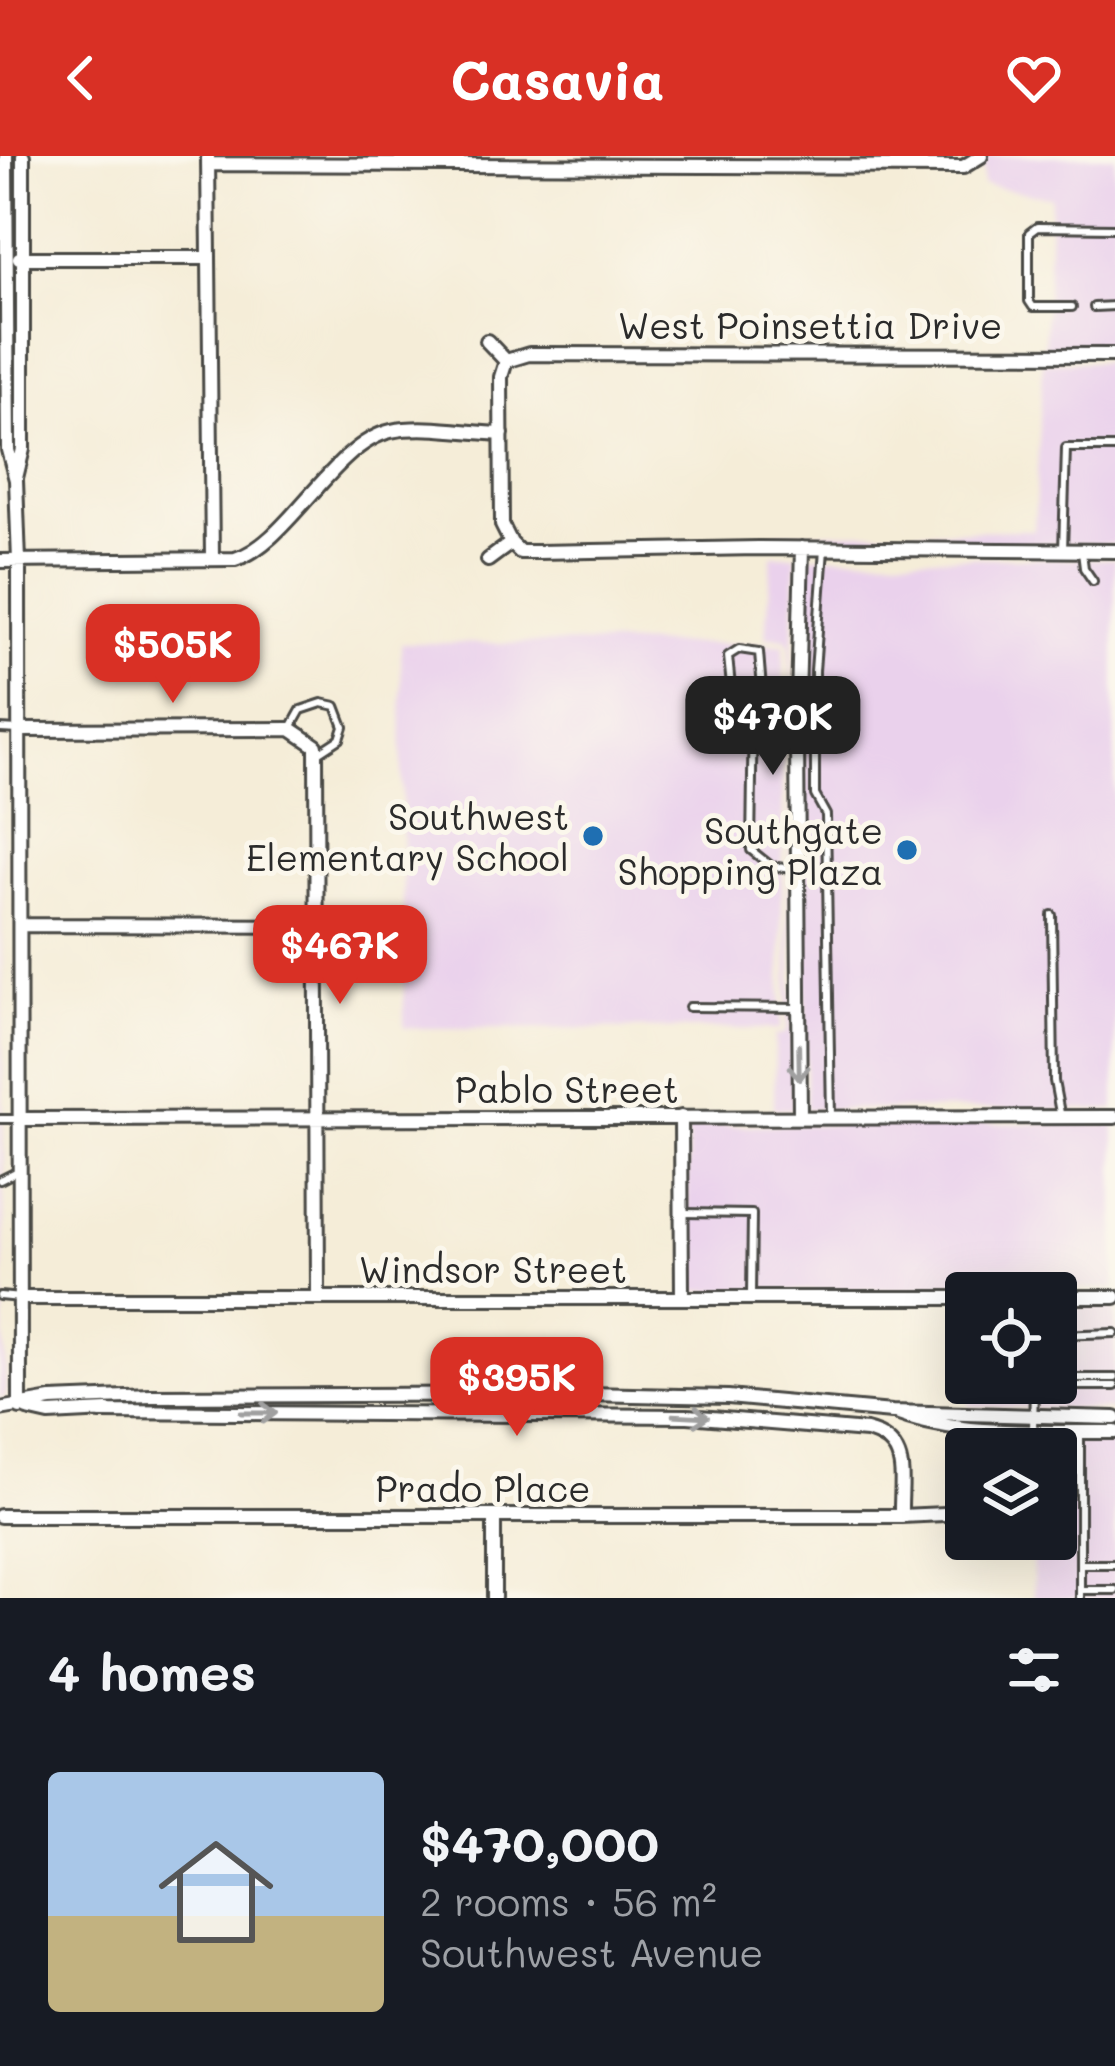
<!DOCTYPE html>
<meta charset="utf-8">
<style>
body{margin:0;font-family:Mali,sans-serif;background:#20242c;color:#f1f3f6;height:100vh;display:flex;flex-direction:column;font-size:45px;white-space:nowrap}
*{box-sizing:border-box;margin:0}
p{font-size:39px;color:#9ea1a6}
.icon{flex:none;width:66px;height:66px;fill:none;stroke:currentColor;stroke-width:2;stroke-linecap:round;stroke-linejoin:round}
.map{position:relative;height:1442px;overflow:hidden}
.drawer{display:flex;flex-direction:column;background:#171b24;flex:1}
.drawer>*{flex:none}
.tools{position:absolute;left:945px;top:1116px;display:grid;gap:24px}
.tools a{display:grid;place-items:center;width:132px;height:132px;border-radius:12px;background:#171b24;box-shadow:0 12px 48px #0002;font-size:60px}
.price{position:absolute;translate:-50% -102px;padding:0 27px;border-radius:24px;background:#d93025;color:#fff;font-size:39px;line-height:78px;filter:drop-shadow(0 3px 6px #0008)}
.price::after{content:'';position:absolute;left:50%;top:72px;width:36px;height:27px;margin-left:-18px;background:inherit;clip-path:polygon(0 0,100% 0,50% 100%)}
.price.current{background:#222;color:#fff}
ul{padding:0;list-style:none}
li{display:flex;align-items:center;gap:36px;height:300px;padding:0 48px}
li+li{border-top:3px solid #363941}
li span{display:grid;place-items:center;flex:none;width:336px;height:240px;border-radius:12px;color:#555}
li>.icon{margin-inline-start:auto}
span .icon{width:144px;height:144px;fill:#fffc;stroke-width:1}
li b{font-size:51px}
h2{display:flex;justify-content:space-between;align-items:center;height:144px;padding:0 48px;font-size:51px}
header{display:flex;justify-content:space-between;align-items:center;height:156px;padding:0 48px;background:#d93025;color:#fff;font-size:54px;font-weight:700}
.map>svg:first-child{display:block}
.built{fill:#ead1ec}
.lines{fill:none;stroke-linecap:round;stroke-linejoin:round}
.lane-casing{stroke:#494845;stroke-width:12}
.street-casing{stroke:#494845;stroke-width:18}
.lane{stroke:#fff;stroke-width:6}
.street{stroke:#fff;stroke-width:12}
.oneway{stroke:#a0a0a0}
.poi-dot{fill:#1f6fb2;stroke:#fbf7ec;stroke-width:4.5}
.labels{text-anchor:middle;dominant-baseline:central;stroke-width:10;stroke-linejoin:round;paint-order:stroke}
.street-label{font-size:36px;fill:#2b2b2b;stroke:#fbf7ec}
.poi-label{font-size:36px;fill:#2b2b2b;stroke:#fbf7ec;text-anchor:end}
</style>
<header><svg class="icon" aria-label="back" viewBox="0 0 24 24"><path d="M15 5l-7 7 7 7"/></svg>Casavia<svg class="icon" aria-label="heart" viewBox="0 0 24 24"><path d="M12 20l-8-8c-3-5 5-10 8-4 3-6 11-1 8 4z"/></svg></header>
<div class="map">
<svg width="1115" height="1442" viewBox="0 0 1115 1442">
<rect width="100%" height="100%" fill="#fbf7ec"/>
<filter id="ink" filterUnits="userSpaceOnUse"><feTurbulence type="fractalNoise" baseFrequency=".00833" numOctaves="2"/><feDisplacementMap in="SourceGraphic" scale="24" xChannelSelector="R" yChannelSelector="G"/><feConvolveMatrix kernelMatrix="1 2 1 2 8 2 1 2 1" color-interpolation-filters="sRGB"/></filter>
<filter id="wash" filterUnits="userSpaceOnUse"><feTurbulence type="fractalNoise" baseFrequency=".004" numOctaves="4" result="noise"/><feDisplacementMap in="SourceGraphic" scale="48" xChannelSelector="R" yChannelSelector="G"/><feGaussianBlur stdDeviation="2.7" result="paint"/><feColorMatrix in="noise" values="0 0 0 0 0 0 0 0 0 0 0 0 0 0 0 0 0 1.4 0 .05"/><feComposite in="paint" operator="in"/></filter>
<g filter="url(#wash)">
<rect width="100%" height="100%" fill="#f5edd8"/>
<path class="built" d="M 989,0 L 1115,0 L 1115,192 L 1044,192 L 1051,41 L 983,29 L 984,7 Z
M 1043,206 L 1115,206 L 1115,388 L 774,384 L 776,377 L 1034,374 Z
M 772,399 L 796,399 L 790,583 L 793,953 L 774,953 L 775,879 L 784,878 L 787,873 L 790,488 L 786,482 L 766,481 Z
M 809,400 L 1115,403 L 1115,954 L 806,953 L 804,583 Z
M 401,487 L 784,488 L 781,873 L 404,872 Z
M 0,520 L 5,1241 L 0,1242 Z
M 971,967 L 1115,969 L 1115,1133 L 688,1135 L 688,970 Z
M 1056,1148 L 1115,1148 L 1115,1254 L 969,1250 L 968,1227 L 1056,1227 Z
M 1026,1281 L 1115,1284 L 1115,1442 L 1034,1442 L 1031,1383 L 1056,1383 L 1056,1293 L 1026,1293 Z"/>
</g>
<g filter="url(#ink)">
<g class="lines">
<defs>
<path id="lane" d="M 1072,151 L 1033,151 L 1029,145 L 1029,77 L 1037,71 L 1115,72
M 1094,151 L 1115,150
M 824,393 L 815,515 L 815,639 L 826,659 L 831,961
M 1063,395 L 1066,292 L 1115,292
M 1082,396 L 1084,412 L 1093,425
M 753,545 L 751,694 L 771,710 L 797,714
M 763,546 L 759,496 L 739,493 L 728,500 L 732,541 L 797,546
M 292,570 L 301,554 L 322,547 L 336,550 L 344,571 L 340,583 L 317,598
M 0,573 L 19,574
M 1052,759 L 1054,925 L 1060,957
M 689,851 L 798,852
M 0,963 L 16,963
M 0,1024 L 16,1016
M 684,1057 L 752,1058 L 751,1139
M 0,1140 L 20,1142
M 1056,1178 L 1057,1141
M 1056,1179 L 1115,1177
M 1056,1222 L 1115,1222
M 1034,1230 L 1115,1230
M 1033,1274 L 1034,1230
M 1080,1279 L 1080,1408 L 1115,1408
M 1080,1408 L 1080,1442
M 1080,1434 L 1115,1434"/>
<path id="street" d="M 6,0 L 8,294 L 16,324 L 19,405 L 20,1252
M 208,1 L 212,403
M 208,8 L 963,11 L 981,0
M 19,102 L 209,102
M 487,185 L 506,205
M 506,205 L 529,198 L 1115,199
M 506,205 L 501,221 L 502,369 L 511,387
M 16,322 L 23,293 L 23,0
M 511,387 L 520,396 L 537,396 L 758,392 L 1115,395
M 488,404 L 511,387
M 0,405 L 235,403 C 287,389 333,288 391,275 C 425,268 468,277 502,278
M 19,574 L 291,573 L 316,590 L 318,1141
M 20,769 L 316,770
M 681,961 L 682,1142
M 800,961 L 797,583 L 802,392
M 20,963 L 1115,961
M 1056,1141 L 1115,1141
M 20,1142 L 966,1142
M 0,1253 L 51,1244 L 151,1240 L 586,1238 L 728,1241 L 892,1256 L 1115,1262
M 27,1253 L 49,1258 L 108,1255
M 100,1256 L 688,1260 L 866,1275 C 912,1286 900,1322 901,1360
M 899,1258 C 961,1281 1048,1275 1115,1276
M 0,1360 L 901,1360 L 966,1357
M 494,1361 L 494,1442"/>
</defs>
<use href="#lane" class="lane-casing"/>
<use href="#street" class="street-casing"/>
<use href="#lane" class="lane"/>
<use href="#street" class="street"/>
</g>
<defs><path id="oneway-shaft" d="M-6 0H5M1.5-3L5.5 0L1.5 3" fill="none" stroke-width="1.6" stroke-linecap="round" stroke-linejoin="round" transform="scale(3)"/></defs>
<g class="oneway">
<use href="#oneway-shaft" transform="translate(799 907) rotate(89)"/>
<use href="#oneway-shaft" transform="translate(259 1257)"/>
<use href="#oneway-shaft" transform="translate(691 1260) rotate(3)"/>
</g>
</g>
<g class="poi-dot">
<circle cx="593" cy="680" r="12"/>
<circle cx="907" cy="694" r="12"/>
</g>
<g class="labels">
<g class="street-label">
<text x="810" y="168">West Poinsettia Drive</text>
<text x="567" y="932">Pablo Street</text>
<text x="493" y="1112">Windsor Street</text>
<text x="483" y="1331">Prado Place</text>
</g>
<g class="poi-label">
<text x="569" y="659">Southwest<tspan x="569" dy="41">Elementary School</tspan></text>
<text x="883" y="673">Southgate<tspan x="883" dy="41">Shopping Plaza</tspan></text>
</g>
</g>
</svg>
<div class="tools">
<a><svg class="icon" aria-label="locate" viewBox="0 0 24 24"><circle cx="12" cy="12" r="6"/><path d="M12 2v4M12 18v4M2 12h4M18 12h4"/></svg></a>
<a><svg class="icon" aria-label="layers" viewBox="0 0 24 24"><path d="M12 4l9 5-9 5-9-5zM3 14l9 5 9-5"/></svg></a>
</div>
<b class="price" style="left:173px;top:550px">$505K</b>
<b class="price current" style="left:773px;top:622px">$470K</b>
<b class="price" style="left:340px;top:851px">$467K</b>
<b class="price" style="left:517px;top:1283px">$395K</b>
</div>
<section class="drawer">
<h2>4 homes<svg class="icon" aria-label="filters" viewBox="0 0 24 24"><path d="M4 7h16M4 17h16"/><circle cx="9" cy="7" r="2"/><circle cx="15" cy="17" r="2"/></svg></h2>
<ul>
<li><span style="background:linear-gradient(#a9c7e8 60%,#c2b280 0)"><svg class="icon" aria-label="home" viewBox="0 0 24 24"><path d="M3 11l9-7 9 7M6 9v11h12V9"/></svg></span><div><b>$470,000</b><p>2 rooms · 56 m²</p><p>Southwest Avenue</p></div></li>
</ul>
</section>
